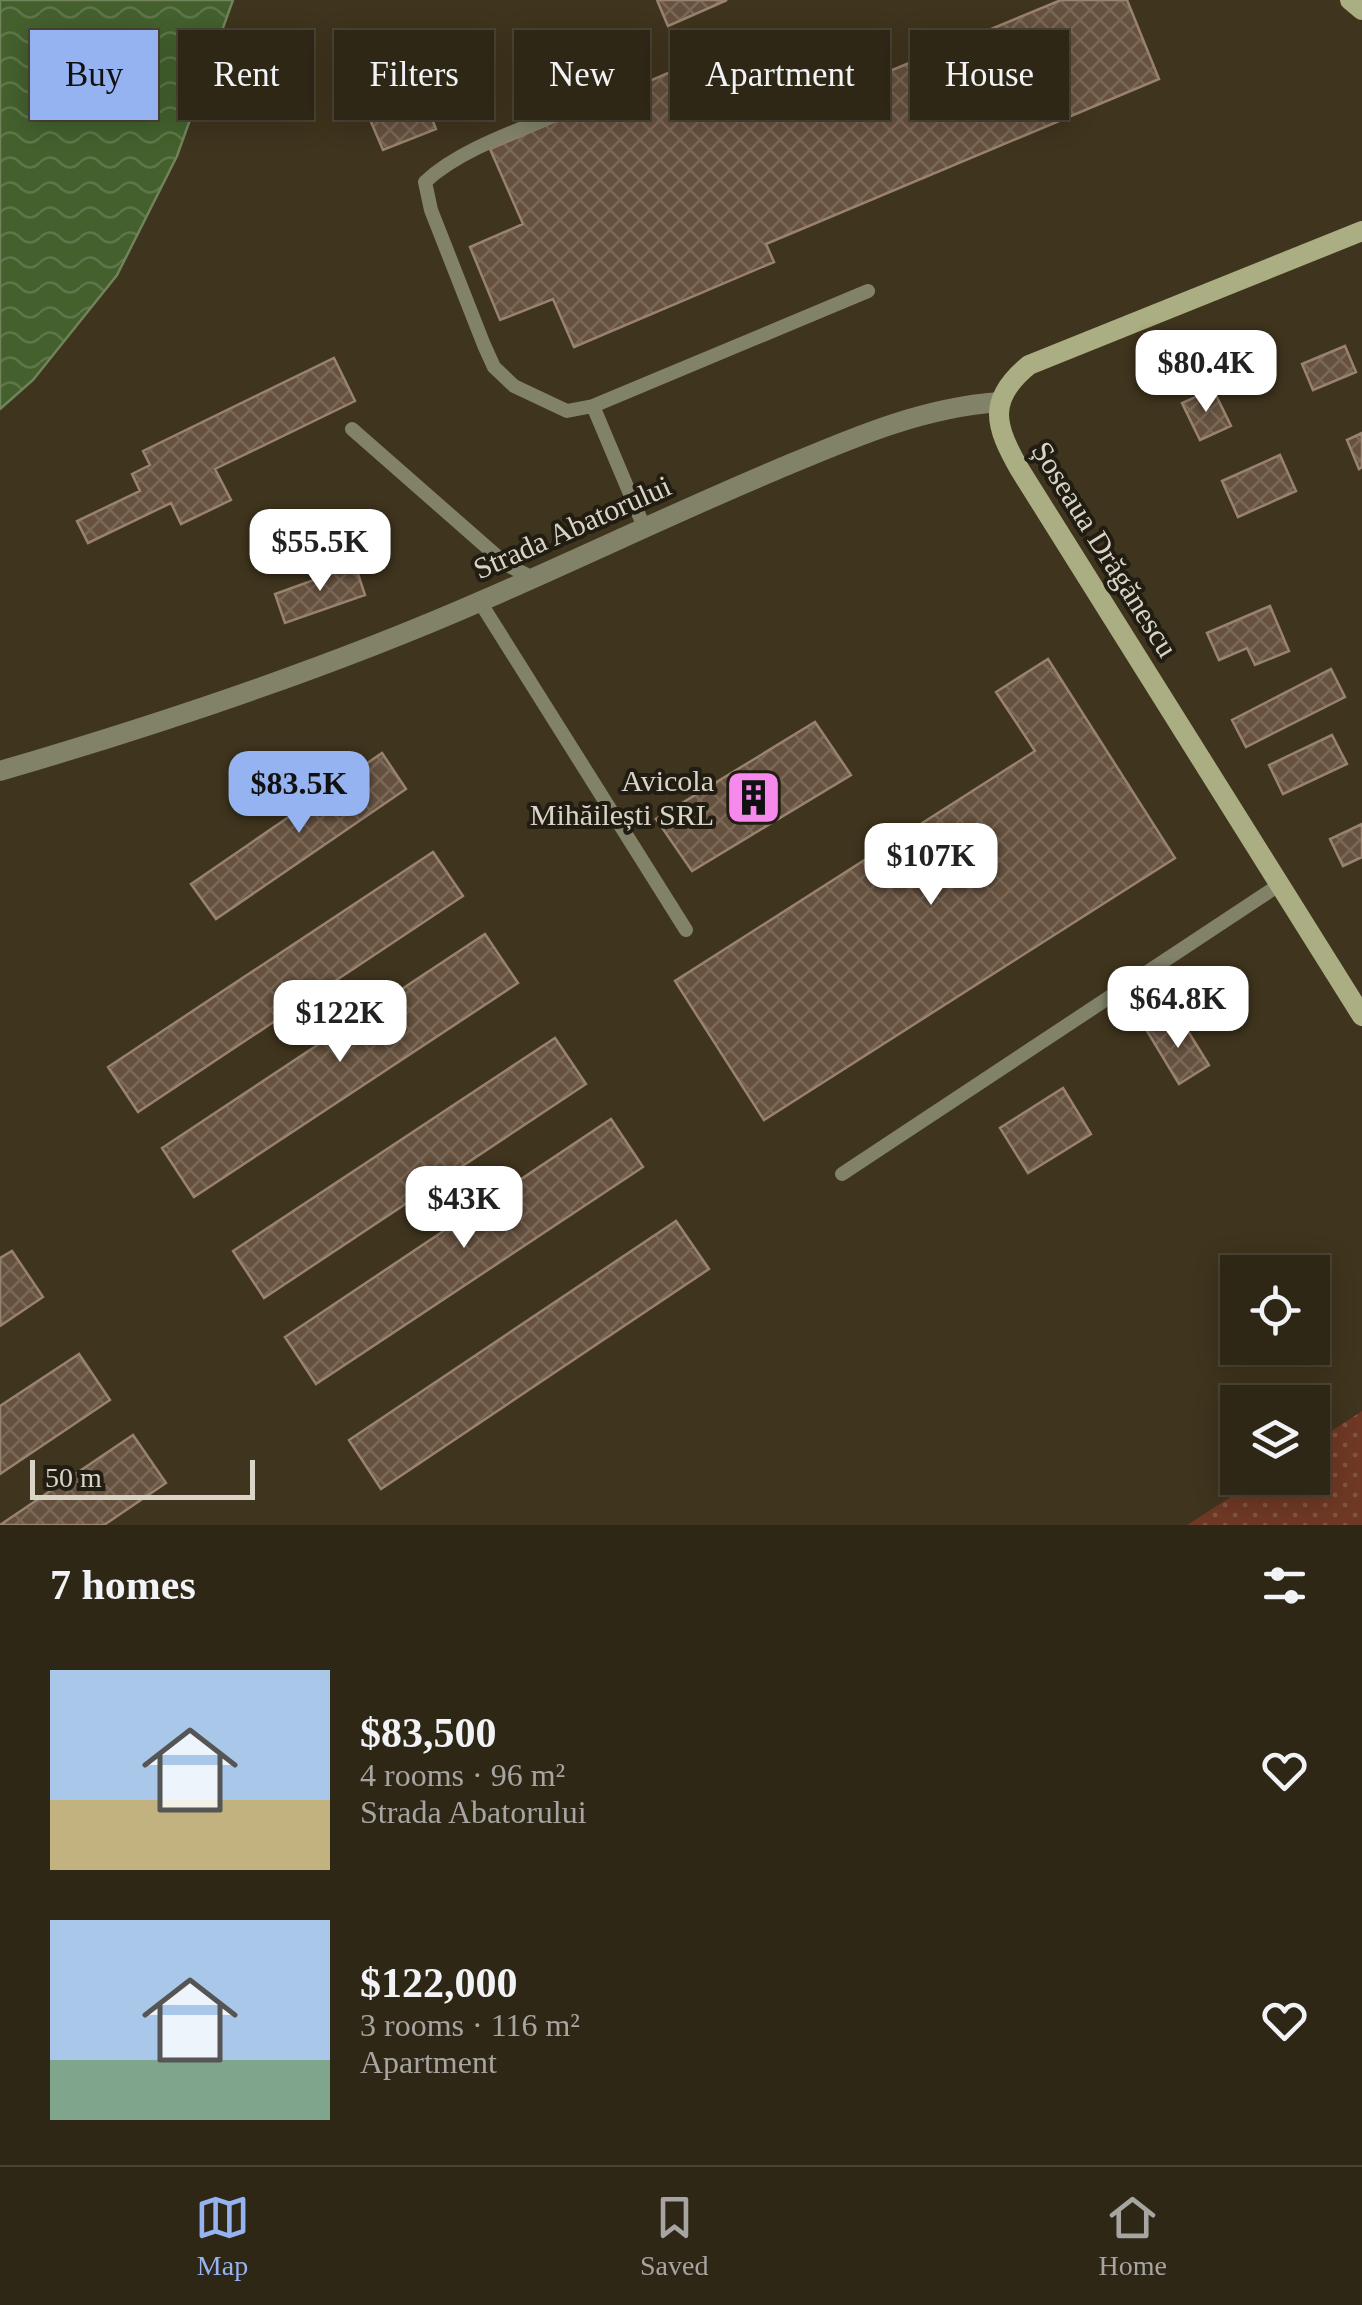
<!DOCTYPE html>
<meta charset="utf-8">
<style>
body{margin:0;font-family:"Times New Roman",serif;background:#3b3323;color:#f1f3f6;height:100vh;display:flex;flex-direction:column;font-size:38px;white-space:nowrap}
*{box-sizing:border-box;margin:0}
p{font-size:32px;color:#a7a5a1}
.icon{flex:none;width:55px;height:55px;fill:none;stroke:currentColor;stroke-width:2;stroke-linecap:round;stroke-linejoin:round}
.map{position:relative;height:1525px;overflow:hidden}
.details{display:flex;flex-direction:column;background:#2f2716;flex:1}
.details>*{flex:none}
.hud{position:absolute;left:30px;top:30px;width:1302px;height:90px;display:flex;gap:20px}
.buttons{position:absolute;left:1220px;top:1255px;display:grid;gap:20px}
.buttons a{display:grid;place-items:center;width:110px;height:110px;border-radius:0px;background:#2f2716;box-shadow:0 5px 25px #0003,0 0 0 2px #4a4435;font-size:50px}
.scale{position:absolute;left:30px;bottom:25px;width:225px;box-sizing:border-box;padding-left:10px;border:5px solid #dad4c6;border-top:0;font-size:28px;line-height:35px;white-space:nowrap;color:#dad4c6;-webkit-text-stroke:8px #211d12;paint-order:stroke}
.price{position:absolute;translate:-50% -85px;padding:0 22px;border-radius:20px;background:#fff;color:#222;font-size:32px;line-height:65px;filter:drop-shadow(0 2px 5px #0008)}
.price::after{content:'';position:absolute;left:50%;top:60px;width:30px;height:22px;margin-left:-15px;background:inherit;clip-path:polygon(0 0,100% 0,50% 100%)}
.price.on{background:#95b2f1;color:#111}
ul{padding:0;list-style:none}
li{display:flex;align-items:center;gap:30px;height:250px;padding:0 50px}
li span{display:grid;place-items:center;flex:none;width:280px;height:200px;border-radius:0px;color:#555}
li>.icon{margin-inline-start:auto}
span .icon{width:120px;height:120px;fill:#fffc;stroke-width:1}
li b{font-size:42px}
h2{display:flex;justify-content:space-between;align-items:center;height:120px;padding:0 50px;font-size:42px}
.chip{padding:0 35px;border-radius:0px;background:#2f2716;box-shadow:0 5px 25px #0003,0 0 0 2px #4a4435;font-size:35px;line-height:90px}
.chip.on{background:#95b2f1;color:#111}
.menu{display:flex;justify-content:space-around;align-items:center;height:140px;border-top:2px solid #4a4435;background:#2f2716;font-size:28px;color:#a7a5a1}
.menu a{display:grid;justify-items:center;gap:5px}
.menu .on{color:#95b2f1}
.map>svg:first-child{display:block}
.grass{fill:url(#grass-dots)}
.water{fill:url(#water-waves);stroke:#70835b;stroke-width:2.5}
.building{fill:url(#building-cross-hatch);stroke:#99826e;stroke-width:2.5}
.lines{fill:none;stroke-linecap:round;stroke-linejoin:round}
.lane{stroke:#818268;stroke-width:14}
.street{stroke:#818268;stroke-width:20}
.secondary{stroke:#abad82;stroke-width:20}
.labels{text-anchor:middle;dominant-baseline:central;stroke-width:8;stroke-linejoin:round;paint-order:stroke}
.street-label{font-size:30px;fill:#dad4c6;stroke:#211d12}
.poi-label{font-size:30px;fill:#dad4c6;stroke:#211d12;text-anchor:end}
</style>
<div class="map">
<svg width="1362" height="1525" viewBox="0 0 1362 1525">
<defs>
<pattern id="grass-dots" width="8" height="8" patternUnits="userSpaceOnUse" patternTransform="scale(2.5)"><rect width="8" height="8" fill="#6e3824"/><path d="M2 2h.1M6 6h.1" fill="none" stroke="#825442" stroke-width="1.8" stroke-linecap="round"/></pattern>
<pattern id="water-waves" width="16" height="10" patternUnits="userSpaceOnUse" patternTransform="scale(2.5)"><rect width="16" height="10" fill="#43602d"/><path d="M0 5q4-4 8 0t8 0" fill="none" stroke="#5e764a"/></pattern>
<pattern id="building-cross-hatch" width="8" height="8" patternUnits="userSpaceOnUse" patternTransform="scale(2.5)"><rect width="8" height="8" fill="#66513e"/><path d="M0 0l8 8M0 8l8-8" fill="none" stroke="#7b6958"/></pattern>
</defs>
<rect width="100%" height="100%" fill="#3f341d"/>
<path class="grass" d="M 1362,1411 L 1362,1525 L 1187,1525 L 1260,1478 L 1312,1478 L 1313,1443 Z"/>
<path class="water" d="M 0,0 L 233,0 L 177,156 L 117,275 L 33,380 L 0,409 Z"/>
<path class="building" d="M 657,0 L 727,0 L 668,26 Z
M 1061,0 L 1127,0 L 1159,79 L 766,244 L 774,262 L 574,347 L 553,299 L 500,320 L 470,247 L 523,224 L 490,149 L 741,42 L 774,119 Z
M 422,93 L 436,129 L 383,150 L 368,115 Z
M 1345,346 L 1356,372 L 1313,390 L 1302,364 Z
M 334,358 L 355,401 L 215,469 L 231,500 L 181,524 L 171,503 L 88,543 L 77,521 L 140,491 L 132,474 L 150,465 L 143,451 Z
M 1213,389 L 1231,426 L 1200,440 L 1182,403 Z
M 1362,433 L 1362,467 L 1359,469 L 1347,440 Z
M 1280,455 L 1296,491 L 1238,517 L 1222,481 Z
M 355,565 L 365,595 L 285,623 L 275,594 Z
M 1270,606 L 1289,651 L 1255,665 L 1247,648 L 1219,660 L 1207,633 Z
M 1048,659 L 1175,858 L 764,1120 L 675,981 L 1035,751 L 996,692 Z
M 1331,669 L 1345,697 L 1246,747 L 1232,720 Z
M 815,722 L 851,775 L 692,871 L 656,819 Z
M 1332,735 L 1347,764 L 1283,794 L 1269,765 Z
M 382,753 L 406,789 L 216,919 L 191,884 Z
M 1362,824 L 1362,857 L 1343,866 L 1330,839 Z
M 433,852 L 463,896 L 138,1112 L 108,1067 Z
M 485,934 L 518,983 L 194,1197 L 162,1148 Z
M 1166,1019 L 1175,1034 L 1186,1028 L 1209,1065 L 1179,1084 L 1147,1031 Z
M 555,1038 L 586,1084 L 264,1298 L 233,1251 Z
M 1063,1088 L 1091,1134 L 1028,1173 L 1000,1128 Z
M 611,1119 L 643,1167 L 316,1384 L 285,1337 Z
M 676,1221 L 709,1269 L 381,1489 L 349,1440 Z
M 12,1251 L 43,1297 L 0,1326 L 0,1258 Z
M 79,1354 L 110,1400 L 0,1474 L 0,1406 Z
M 133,1435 L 166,1483 L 104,1525 L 0,1525 Z"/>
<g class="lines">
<path class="lane" d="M 576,106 C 529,127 462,147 425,182 L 431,210 L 484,345 L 494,367 L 514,386 L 567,411 L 593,406 L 868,291
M 593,406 L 644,527
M 352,429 L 507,565 L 533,578
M 480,602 L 686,930
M 842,1174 L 1279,885"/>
<path class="street" d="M 0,771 C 164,723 329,668 486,599 C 583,557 678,511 776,470 C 850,439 919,408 999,402"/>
<path class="secondary" d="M 1350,0 L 1362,10
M 1362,231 L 1029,365 C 986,400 995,426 1020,470 L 1362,1016"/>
</g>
<defs>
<symbol id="building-square" viewBox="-11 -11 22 22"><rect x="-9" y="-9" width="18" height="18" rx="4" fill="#f788ec" stroke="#211d12"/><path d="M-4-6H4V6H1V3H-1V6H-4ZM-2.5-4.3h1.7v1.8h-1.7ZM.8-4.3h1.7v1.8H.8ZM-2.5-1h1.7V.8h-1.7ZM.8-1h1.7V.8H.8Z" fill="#111"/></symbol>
</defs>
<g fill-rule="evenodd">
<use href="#building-square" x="722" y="766" width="63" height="63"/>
</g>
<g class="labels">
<g class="street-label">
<text transform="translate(572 527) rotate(-24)">Strada Abatorului</text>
<text transform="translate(1105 549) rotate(58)">Șoseaua Drăgănescu</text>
</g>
<g class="poi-label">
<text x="714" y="780">Avicola<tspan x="714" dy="34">Mihăilești SRL</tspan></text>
</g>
</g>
</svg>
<div class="buttons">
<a><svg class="icon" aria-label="locate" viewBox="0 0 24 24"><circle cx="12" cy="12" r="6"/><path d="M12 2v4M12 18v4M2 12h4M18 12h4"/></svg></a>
<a><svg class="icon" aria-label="layers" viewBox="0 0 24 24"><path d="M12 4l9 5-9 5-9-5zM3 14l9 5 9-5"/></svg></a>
</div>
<div class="scale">50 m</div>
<b class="price" style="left:1206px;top:415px">$80.4K</b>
<b class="price" style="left:320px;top:594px">$55.5K</b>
<b class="price on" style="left:299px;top:836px">$83.5K</b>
<b class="price" style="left:931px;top:908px">$107K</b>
<b class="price" style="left:1178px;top:1051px">$64.8K</b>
<b class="price" style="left:340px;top:1065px">$122K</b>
<b class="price" style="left:464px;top:1251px">$43K</b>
<div class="hud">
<a class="chip on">Buy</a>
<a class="chip">Rent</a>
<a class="chip">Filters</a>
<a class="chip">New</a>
<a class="chip">Apartment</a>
<a class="chip">House</a>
</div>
</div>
<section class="details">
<h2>7 homes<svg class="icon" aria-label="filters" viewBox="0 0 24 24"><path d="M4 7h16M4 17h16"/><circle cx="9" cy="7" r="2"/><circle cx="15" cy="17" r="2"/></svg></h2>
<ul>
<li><span style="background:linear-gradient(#a9c7e8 65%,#c2b280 0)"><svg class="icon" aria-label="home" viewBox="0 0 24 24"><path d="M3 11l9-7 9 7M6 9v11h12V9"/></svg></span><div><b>$83,500</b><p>4 rooms · 96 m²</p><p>Strada Abatorului</p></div><svg class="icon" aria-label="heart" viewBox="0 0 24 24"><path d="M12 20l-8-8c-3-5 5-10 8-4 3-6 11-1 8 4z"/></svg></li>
<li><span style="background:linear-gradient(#a9c7e8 70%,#7fa58c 0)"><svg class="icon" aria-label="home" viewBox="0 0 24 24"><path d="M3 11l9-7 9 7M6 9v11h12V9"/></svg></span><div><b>$122,000</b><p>3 rooms · 116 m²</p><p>Apartment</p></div><svg class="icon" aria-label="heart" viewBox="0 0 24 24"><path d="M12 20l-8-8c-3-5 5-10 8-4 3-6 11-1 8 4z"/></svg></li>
</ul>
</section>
<nav class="menu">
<a class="on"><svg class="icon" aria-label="map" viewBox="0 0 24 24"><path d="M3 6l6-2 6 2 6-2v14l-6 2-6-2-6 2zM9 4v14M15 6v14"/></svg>Map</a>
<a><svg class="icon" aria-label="saved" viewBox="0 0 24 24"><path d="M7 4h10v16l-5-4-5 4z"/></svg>Saved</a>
<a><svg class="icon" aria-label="home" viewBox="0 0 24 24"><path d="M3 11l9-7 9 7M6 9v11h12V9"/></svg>Home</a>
</nav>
